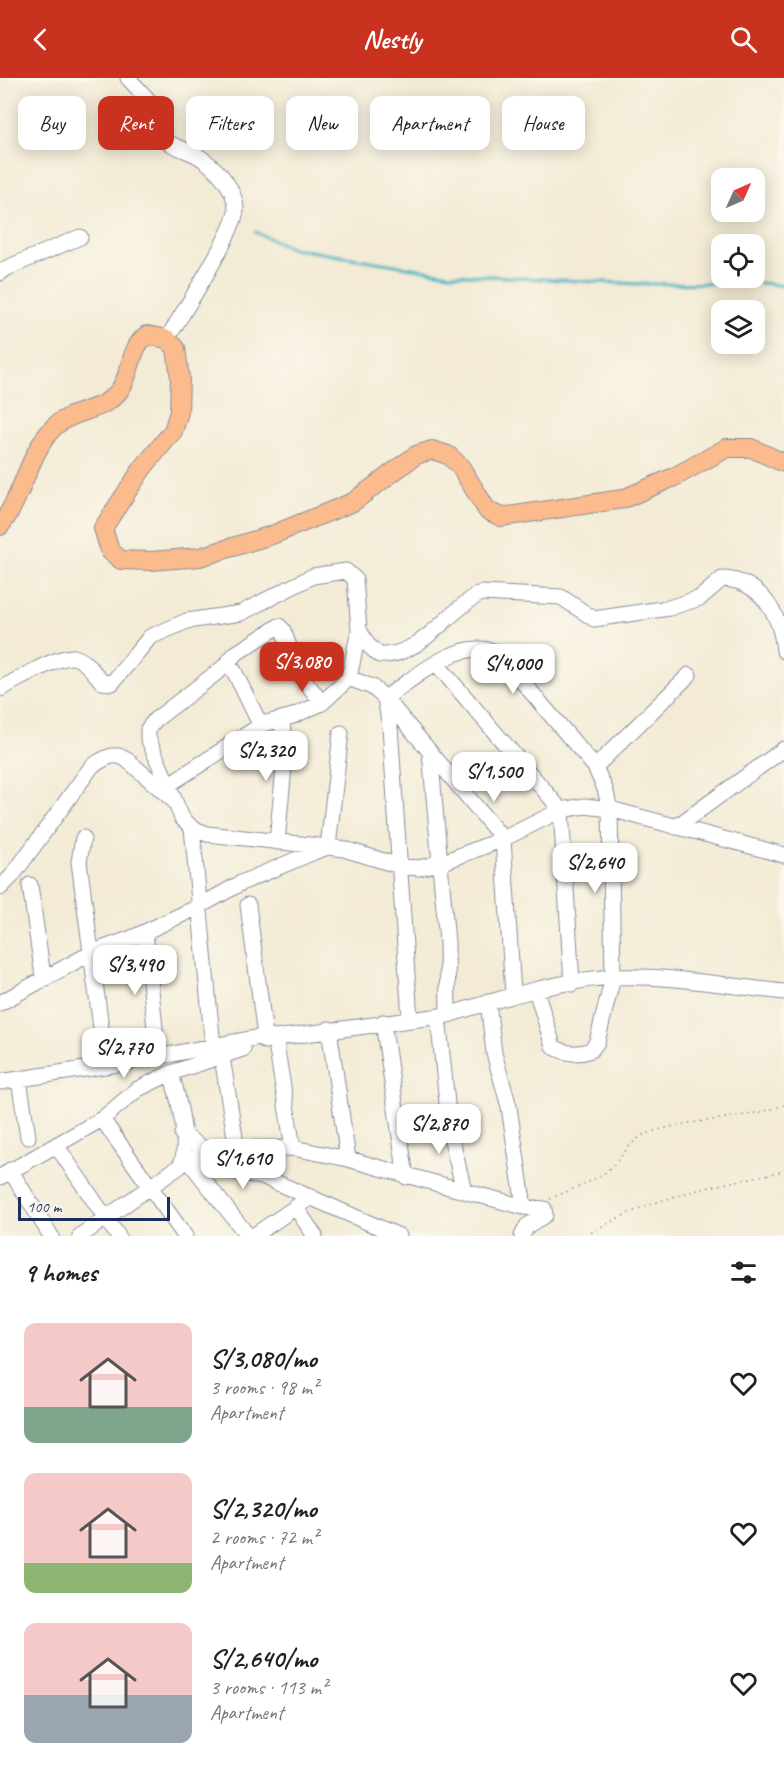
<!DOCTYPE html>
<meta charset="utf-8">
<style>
body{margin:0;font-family:Caveat,sans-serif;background:#f2f2f2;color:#222;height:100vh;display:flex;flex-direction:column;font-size:22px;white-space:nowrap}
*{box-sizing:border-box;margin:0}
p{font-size:20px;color:#767676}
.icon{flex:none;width:33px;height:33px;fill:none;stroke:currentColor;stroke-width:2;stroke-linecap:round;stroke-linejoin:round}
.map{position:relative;height:1158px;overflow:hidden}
.panel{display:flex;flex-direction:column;background:#fff;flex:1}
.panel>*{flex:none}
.hud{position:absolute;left:18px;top:18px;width:748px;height:54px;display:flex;gap:12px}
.needle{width:39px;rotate:45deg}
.controls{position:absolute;left:711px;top:90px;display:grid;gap:12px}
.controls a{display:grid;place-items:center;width:54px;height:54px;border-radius:12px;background:#fff;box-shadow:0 3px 15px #0003;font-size:30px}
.scale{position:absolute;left:18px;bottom:15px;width:152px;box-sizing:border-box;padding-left:6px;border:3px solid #1b2f5e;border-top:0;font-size:16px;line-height:21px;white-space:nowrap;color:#1b2f5e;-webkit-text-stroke:4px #fbf7ec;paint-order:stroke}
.price{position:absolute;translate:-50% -51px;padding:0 14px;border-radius:12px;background:#fff;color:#222;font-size:20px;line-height:39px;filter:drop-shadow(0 2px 3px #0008)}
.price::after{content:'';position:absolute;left:50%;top:36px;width:18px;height:14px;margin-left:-9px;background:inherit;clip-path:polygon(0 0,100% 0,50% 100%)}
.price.current{background:#c8321e;color:#fff}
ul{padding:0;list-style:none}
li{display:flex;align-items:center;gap:18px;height:150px;padding:0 24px}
li span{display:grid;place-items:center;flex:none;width:168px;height:120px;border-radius:12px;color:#555}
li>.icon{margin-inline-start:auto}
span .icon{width:72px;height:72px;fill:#fffc;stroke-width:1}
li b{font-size:26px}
h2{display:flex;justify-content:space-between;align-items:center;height:72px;padding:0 24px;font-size:26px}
.chip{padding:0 21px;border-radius:12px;background:#fff;box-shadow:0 3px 15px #0003;font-size:21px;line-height:54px}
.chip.current{background:#c8321e;color:#fff}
header{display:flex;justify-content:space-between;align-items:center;height:78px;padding:0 24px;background:#c8321e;color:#fff;font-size:27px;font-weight:600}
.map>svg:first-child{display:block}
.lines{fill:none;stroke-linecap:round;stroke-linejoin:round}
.stream{stroke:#48b4c5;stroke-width:3}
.minor-casing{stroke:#878d9a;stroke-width:17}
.major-casing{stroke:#878d9a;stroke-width:20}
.path{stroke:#878d9a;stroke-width:1.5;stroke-dasharray:1.5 4.5;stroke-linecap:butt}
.minor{stroke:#fff;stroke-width:15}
.major{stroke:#fbbb8d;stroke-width:18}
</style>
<header><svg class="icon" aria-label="back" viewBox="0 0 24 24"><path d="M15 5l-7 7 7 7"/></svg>Nestly<svg class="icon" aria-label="search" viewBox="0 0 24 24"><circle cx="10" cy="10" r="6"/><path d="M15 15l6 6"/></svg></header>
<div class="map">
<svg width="784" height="1158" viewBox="0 0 784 1158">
<rect width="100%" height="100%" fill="#fbf7ec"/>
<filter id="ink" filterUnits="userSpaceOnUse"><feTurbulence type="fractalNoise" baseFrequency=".0167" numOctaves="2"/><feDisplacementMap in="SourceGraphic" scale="12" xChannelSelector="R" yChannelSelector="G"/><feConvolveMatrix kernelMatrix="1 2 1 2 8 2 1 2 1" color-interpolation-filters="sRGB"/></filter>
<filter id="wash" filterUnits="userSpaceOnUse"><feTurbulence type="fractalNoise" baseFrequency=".008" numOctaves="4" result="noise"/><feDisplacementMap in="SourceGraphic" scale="24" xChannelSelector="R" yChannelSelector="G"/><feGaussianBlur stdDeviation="1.35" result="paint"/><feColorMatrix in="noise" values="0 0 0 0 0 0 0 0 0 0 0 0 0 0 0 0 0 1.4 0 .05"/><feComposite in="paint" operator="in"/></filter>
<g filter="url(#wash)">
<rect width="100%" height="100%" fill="#f3ebd5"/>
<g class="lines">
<path class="stream" d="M 255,154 L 291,170 L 450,196 L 639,206 L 763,205 L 784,208"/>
</g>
</g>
<g filter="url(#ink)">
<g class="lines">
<defs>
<path id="minor" d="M 128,0 L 152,26 L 163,61 C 175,71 192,72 204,82 C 219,93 235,111 236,131 C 237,151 180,239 167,261
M 0,195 L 7,190 L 80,159
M 359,552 L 368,567 L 379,577 C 420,580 448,532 481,515 L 561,519 L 594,541 L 669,530 L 700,520 L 722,501 C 761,502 781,537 784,573
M 436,585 L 561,732 L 572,906
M 224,589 L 235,576 L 279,548 L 283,552 L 299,595 L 322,625
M 349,600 L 372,609 L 385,620 L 503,761 L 513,916
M 0,611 C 16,603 57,577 74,579 C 85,581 95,596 102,604 L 112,605 L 150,559 L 187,543 L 241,535 L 313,498 L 346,493 L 355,501 L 359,552 L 349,600 L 322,625 L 293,638 L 263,646 L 257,640 L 234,593 L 229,589 L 224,589 L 155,642 L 148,651 L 148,660 L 182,740 L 192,750 L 207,756 L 328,769 L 341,655
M 595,689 L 689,597
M 168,707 L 263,646
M 676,749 L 784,671
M 192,750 L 213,969
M 83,760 L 79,784 L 102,957
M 277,764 L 286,667 L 281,642
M 30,807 L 43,899
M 0,810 L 12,798 L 92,688 C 104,681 113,673 126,681 L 172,721
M 248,827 L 265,958
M 145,854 L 158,979
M 488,924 L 494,975 L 509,1029 L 524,1129
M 0,925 L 93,874 L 132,860 L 198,829 L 241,805 L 314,774 L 328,769 L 344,771 L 400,788 L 419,790 L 446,783 L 503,761 L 561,732 L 585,728 L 610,731 L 784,777
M 448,937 C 498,921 561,902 614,899 C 670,897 728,908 784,914
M 438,938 L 450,1054 L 464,1113 L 524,1129 L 544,1131 L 545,1137 L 527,1148 L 522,1158
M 410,941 L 390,649 L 385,620 C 415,600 459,558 498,575 L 595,689 L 605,711 L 610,731 L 613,899 L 597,964 L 591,972 C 578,977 564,976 553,968 L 536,912
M 383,944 L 406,1099
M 329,951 L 348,1081
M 265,963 L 275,960 L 293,1070
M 222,979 L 237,1072
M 19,1002 L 28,1059
M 0,1004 L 131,984 L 265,958 L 275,960 L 448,937 L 447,864 L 430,674
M 102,1041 L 185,1158
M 182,1056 L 204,1071 L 293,1070 L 348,1081 L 464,1113
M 56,1067 L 118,1158
M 185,1078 L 223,1091 L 266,1100 L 399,1158
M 185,1078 L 248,1158
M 10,1092 L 51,1158
M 0,1099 L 102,1041 L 138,1011 L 171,995 L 243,971
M 296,1130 L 315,1158
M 80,1158 L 180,1088 C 191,1067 178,1019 171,995
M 253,1158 L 311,1119"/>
<path id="major" d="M 0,448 C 23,419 29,373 55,348 C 75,330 105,335 121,310 C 132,293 130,269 147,257 L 167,261 L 176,270 L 180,300 L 179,334 L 173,353 L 142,391 L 103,450 L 110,473 L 121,482 L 151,483 L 200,479 L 272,457 L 353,424 L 416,377 L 432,372 L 448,377 L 460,388 L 487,432 L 501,439 L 623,421 L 674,399 L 727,370 L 751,370 L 784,385"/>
</defs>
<use href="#minor" class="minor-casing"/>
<use href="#major" class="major-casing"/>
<path class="path" d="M 550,1121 C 569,1112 592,1105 608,1092 C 622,1081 630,1061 648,1055 C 692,1040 740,1043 784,1027
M 586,1158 C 646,1119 715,1108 784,1093"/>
<use href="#minor" class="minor"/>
<use href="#major" class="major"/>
</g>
</g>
</svg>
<div class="controls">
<a><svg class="needle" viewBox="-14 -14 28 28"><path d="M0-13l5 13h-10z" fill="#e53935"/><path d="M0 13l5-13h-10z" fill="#767676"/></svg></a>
<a><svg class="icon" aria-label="locate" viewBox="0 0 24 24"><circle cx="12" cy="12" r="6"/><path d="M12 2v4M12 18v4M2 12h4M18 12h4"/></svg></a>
<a><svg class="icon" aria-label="layers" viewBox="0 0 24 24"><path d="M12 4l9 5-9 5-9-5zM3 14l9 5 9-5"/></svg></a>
</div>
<div class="scale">100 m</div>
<b class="price current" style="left:302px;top:615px">S/3,080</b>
<b class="price" style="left:513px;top:617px">S/4,000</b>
<b class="price" style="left:266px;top:704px">S/2,320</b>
<b class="price" style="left:494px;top:725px">S/1,500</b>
<b class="price" style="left:595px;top:816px">S/2,640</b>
<b class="price" style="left:135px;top:918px">S/3,490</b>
<b class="price" style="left:124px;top:1001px">S/2,770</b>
<b class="price" style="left:439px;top:1077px">S/2,870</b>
<b class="price" style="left:243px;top:1112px">S/1,610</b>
<div class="hud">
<a class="chip">Buy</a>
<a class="chip current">Rent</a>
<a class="chip">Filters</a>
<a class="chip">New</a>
<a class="chip">Apartment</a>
<a class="chip">House</a>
</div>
</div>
<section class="panel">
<h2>9 homes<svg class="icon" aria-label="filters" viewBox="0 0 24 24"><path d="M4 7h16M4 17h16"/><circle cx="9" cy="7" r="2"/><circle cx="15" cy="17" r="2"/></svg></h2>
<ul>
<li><span style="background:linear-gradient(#f6c9c9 70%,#7fa58c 0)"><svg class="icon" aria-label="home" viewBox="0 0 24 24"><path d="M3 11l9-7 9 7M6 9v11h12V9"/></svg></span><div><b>S/3,080/mo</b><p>3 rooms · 98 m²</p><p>Apartment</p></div><svg class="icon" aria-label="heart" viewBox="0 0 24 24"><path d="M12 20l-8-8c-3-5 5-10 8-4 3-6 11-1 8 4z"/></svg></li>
<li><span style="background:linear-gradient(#f6c9c9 75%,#8fb573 0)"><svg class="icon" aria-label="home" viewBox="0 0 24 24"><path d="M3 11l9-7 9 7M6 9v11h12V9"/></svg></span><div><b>S/2,320/mo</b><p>2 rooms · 72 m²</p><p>Apartment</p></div><svg class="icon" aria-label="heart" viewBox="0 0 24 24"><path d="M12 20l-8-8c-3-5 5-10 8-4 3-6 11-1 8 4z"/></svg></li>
<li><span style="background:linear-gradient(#f6c9c9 60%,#9aa5b1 0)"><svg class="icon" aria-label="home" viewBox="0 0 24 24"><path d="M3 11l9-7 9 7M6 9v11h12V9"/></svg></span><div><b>S/2,640/mo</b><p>3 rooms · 113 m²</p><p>Apartment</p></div><svg class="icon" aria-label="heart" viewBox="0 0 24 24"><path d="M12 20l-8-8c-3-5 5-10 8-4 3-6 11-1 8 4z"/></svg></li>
</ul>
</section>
